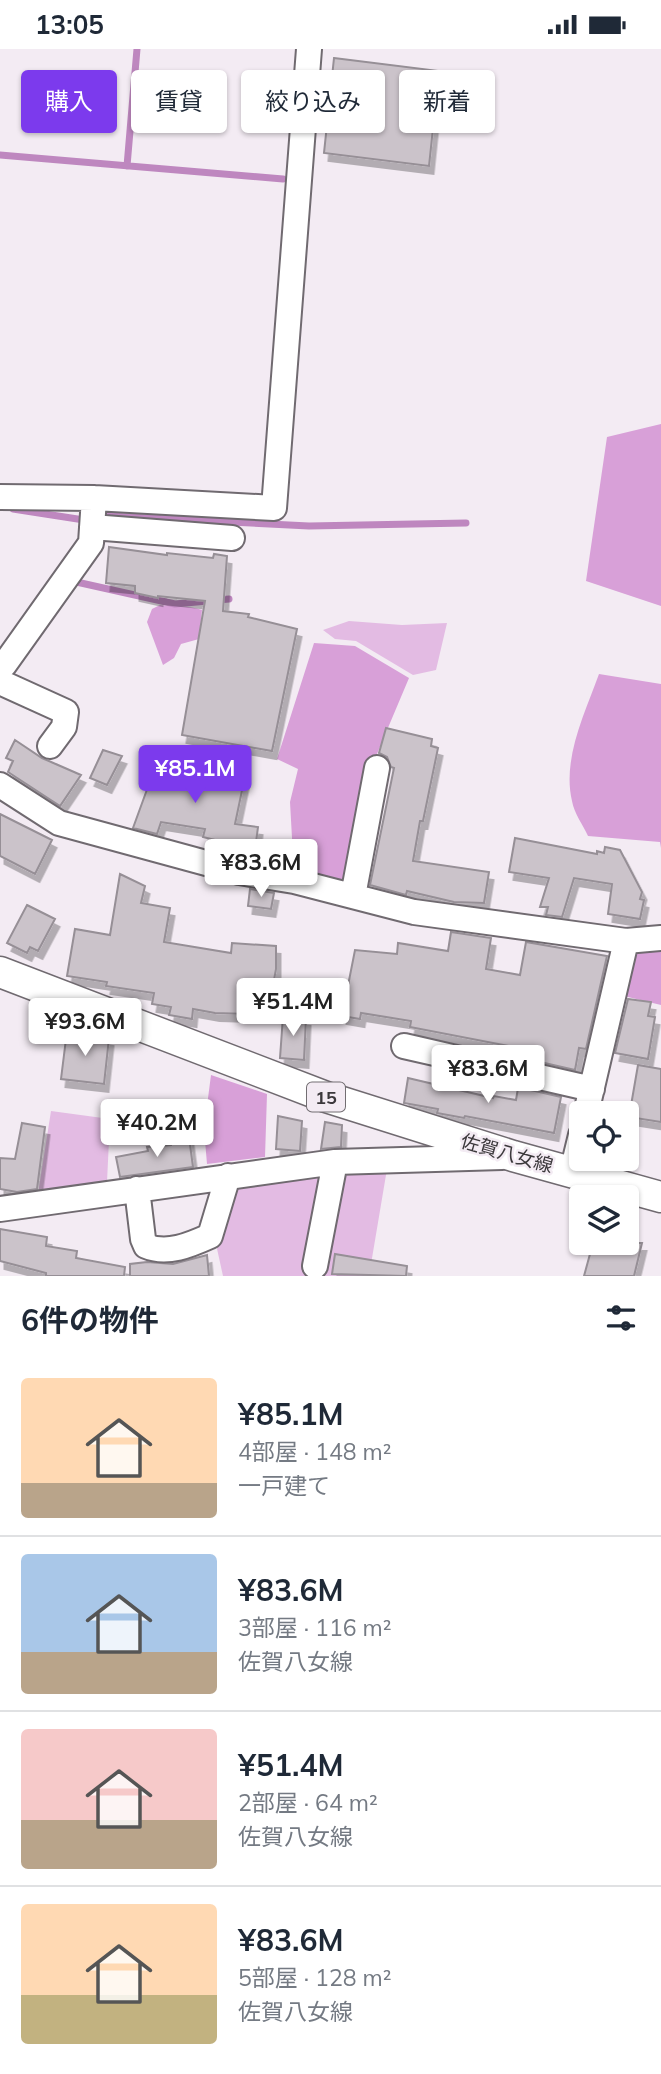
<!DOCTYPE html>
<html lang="ja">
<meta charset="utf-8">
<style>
body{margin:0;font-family:Mulish,"Noto Sans JP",sans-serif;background:#f6f6f7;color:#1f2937;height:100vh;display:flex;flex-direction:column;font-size:26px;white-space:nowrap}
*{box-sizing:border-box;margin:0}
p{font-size:23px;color:#747a83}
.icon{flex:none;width:38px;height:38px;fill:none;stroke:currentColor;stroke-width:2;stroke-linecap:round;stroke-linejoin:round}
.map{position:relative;height:1227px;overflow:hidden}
.side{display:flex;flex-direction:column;background:#fff;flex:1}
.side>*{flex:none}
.top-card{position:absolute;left:21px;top:21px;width:620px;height:63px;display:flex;gap:14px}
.buttons{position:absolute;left:569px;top:1052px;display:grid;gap:14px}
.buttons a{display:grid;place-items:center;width:70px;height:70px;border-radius:7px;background:#fff;box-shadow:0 2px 5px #0004;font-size:35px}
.price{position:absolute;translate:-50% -60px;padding:0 16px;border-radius:7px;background:#fff;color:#222;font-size:23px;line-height:46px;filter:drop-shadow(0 2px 4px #0008)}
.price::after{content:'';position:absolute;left:50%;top:42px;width:21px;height:16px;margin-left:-10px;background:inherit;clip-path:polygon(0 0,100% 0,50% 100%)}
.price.current{background:#7c3aed;color:#fff}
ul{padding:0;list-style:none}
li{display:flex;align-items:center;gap:21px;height:175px;padding:0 21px}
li+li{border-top:2px solid #e0e1e3}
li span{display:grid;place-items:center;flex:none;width:196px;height:140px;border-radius:7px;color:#555}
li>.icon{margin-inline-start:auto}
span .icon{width:84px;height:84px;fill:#fffc;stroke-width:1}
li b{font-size:30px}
h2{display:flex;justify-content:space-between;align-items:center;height:84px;padding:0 21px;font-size:30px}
.chip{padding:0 24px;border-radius:7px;background:#fff;box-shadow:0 2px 5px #0004;font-size:24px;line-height:63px}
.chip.current{background:#7c3aed;color:#fff}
.status{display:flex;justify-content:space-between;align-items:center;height:49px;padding:0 35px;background:#fff;direction:ltr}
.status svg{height:19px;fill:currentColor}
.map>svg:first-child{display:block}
.green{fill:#e3bbe3}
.forest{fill:#d8a0d8}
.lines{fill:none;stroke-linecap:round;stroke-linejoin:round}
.stream{stroke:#be87bf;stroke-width:7}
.building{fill:#cbc3ca;stroke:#968f96;stroke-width:2;filter:url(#shadow)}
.minor-casing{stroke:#706a70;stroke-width:28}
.major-casing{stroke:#706a70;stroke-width:33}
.minor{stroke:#fff;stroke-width:24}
.major{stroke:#fff;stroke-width:30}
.labels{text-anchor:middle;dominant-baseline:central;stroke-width:5;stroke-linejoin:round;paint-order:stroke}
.shield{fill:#f3ebf3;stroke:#726e72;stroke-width:2}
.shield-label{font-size:18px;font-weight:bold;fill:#3b383b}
.street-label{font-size:19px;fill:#3b383b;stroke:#f3ebf3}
</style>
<div class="status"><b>13:05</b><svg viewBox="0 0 49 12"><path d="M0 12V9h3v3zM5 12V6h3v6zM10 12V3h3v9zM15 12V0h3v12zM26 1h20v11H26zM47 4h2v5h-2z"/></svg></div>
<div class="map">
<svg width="661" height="1227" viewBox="0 0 661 1227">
<defs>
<filter id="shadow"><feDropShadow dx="4.5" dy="8" stdDeviation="0" flood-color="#0004"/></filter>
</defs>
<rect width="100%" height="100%" fill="#f3ebf3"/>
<path class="green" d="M 349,572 L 402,576 L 447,574 L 436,621 L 413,626 L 356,592 L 335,590 L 323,581 Z
M 51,1062 L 110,1070 L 107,1133 L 38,1145 Z
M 387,1120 L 369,1227 L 223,1227 L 214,1186 L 230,1132 Z"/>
<path class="forest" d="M 661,375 L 661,557 L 586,532 L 607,388 Z
M 160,556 C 173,558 189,556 202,561 L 199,590 L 181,595 L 174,609 L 163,616 L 147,573 L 152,560 Z
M 314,594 L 355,597 L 409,629 L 374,712 L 351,839 L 294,825 L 290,753 L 298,720 L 277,710 Z
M 599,625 L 661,635 L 661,799 L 660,793 L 588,787 C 583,776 574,764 572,752 C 562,710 585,664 599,625 Z
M 661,897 L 661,956 L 624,947 L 634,898 Z
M 211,1026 L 267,1045 L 265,1108 L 207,1115 L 204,1080 Z"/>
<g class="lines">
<path class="stream" d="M 0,106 L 283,130
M 127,117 L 137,0
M 13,460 L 84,471 L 83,475
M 109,467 L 309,477 L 466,474
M 72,532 L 175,555 L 229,550"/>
</g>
<path class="building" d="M 334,9 L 439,22 L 429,117 L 324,104 Z
M 109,498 L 167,506 L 167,504 L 213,509 L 214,505 L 227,507 L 223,562 L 249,565 L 248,568 L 297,580 L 272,702 L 182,686 L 205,552 L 158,547 L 158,549 L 135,544 L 135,537 L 106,534 Z
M 386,679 L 432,690 L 431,697 L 438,699 L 423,772 L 420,772 L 413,812 L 489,823 L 484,854 L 454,853 L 407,842 L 406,846 L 370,836 L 394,719 L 391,718 L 387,708 L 379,704 Z
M 15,691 L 42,709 L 81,726 L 60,757 L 8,723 L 13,712 L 6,709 Z
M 103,701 L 122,707 L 107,736 L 90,729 Z
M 157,713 L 175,716 L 206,728 L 207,724 L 244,732 L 235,775 L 258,778 L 255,801 L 203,788 L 205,780 L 161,773 L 157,785 L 133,779 Z
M 0,765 L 52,791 L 35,825 L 0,807 Z
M 515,789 L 597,805 L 597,802 L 604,804 L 605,798 L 620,801 L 642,843 L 640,850 L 644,851 L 640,870 L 608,865 L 612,835 L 574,829 L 562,868 L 546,866 L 548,858 L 540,858 L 549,829 L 509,823 Z
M 120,825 L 145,837 L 141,854 L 170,859 L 164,893 L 231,904 L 232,894 L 276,897 L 276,920 L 272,942 L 277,942 L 279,966 L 215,964 L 193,960 L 192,970 L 169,966 L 171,958 L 152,955 L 154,944 L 106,937 L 107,933 L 67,927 L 75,880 L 110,886 Z
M 250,840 L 274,844 L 271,860 L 248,857 Z
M 27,856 L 55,870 L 38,902 L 30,898 L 27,904 L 7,894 Z
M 451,883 L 491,889 L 486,920 L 520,926 L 526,893 L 607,907 L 586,1000 L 579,999 L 575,1021 L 527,1010 L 529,1001 L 410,978 L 411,972 L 361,964 L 360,970 L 342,967 L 355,901 L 397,905 L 398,894 L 448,902 Z
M 628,950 L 651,953 L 648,967 L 655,968 L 648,1010 L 615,1004 Z
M 283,967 L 306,969 L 304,1011 L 280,1009 Z
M 67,982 L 109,989 L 104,1035 L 61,1030 Z
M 638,1016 L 661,1020 L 661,1073 L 629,1068 Z
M 408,1029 L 493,1049 L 494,1047 L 516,1051 L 518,1039 L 522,1039 L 561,1048 L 554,1084 L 465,1067 L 464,1069 L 437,1064 L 438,1060 L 404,1054 Z
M 278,1067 L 302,1072 L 300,1102 L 276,1100 Z
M 325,1073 L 342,1076 L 341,1098 L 321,1100 Z
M 22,1074 L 45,1078 L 37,1140 L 17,1143 L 0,1140 L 0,1109 L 15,1110 Z
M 189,1088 L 193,1118 L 120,1128 L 116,1108 L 148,1102 L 147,1098 L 171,1096 L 172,1090 Z
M 0,1180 L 47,1188 L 46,1197 L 77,1202 L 76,1209 L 125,1218 L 124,1227 L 46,1227 L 46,1224 L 0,1212 Z
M 593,1194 L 642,1194 L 634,1227 L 584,1227 Z
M 335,1205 L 407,1217 L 406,1227 L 332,1225 Z
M 207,1206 L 209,1227 L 130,1227 L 130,1215 L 147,1213 L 173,1215 Z"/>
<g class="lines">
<defs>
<path id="minor" d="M 0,448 L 94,449 L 274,459 L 309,0
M 92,478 L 232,489
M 0,618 L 4,616 L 91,494 L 94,449
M 0,633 L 66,663 L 64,678 L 50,697
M 0,736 L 59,774 L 239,823 L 294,832 L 414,863 L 626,892 L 661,889
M 353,847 L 377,719
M 404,997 L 592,1040
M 586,1064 L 626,892
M 572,1123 L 581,1086
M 137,1140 L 143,1190 L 146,1197 C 167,1206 190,1196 210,1187 L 228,1127
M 0,1160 L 335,1113 L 502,1108
M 315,1217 L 335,1113"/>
<path id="major" d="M 0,923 L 326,1048 L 513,1107 L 661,1148"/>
</defs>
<use href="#minor" class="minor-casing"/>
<use href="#major" class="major-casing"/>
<use href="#minor" class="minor"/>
<use href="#major" class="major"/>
</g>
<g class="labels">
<rect class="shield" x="307" y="1033.5" width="38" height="29" rx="5"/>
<g class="shield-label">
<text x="326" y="1048">15</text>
</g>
<g class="street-label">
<text transform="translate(507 1104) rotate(16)">佐賀八女線</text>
</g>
</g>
</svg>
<div class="buttons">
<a><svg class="icon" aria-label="locate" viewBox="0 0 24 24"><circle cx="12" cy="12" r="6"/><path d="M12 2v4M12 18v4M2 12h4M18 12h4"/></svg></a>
<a><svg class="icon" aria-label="layers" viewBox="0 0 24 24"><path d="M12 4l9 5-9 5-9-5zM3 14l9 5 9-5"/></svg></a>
</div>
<b class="price current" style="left:195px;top:756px">¥85.1M</b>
<b class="price" style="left:261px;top:850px">¥83.6M</b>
<b class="price" style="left:293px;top:989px">¥51.4M</b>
<b class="price" style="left:85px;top:1009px">¥93.6M</b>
<b class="price" style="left:488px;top:1056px">¥83.6M</b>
<b class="price" style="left:157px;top:1110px">¥40.2M</b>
<div class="top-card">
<a class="chip current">購入</a>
<a class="chip">賃貸</a>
<a class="chip">絞り込み</a>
<a class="chip">新着</a>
</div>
</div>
<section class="side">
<h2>6件の物件<svg class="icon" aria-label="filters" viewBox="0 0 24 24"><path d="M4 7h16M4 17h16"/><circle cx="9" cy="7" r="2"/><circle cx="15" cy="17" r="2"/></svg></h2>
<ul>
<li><span style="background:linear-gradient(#ffd9b3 75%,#b9a48a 0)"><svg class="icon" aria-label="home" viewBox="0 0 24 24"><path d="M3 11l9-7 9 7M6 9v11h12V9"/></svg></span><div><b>¥85.1M</b><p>4部屋 · 148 m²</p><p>一戸建て</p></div></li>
<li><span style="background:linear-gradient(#a9c7e8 70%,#b9a48a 0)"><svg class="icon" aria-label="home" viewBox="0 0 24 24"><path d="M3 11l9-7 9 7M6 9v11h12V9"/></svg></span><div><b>¥83.6M</b><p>3部屋 · 116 m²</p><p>佐賀八女線</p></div></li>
<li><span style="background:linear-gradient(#f6c9c9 65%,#b9a48a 0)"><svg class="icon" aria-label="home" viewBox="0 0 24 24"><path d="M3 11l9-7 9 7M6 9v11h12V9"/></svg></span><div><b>¥51.4M</b><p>2部屋 · 64 m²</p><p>佐賀八女線</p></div></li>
<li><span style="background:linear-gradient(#ffd9b3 65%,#c2b280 0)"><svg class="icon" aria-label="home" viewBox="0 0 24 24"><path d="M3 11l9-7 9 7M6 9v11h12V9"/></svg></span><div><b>¥83.6M</b><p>5部屋 · 128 m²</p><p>佐賀八女線</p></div></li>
</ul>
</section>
